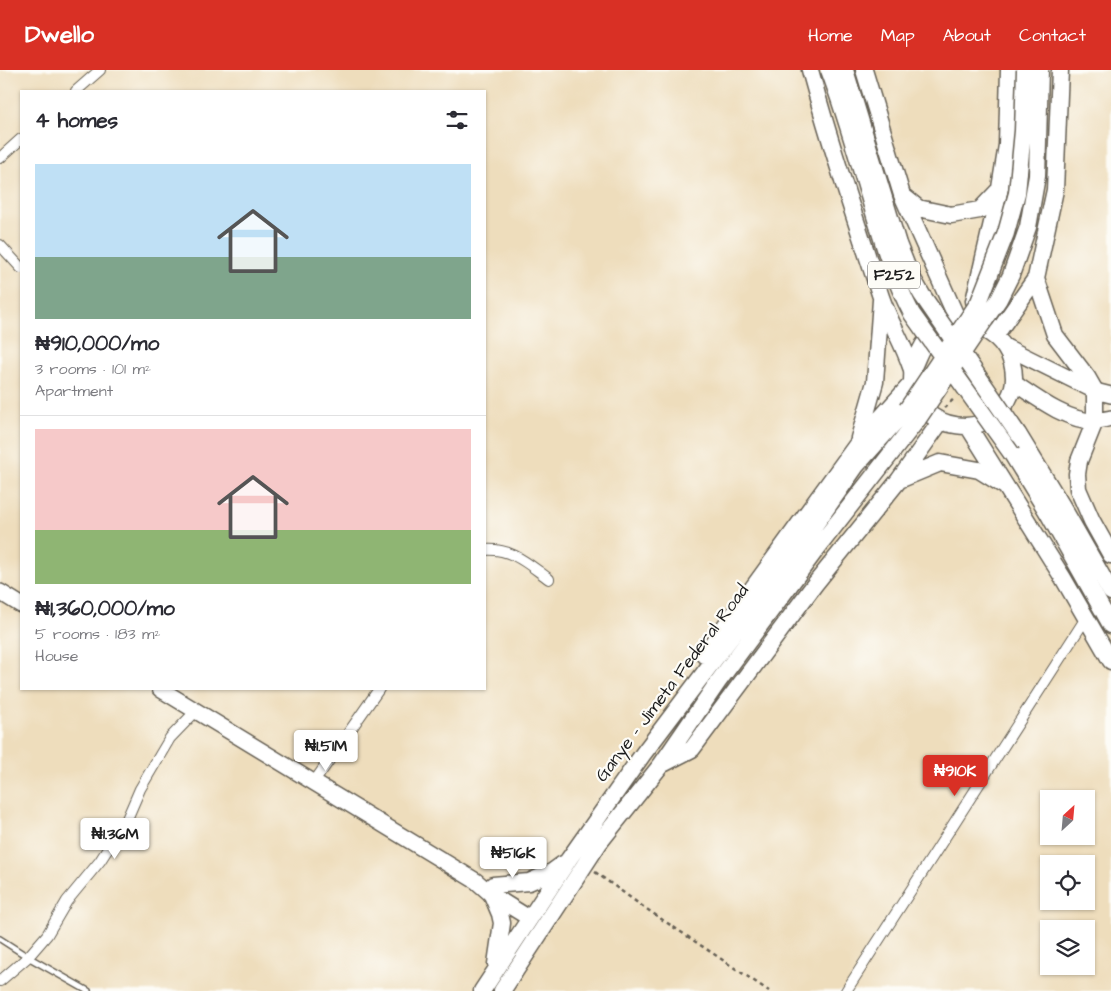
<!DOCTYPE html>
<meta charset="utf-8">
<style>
body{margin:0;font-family:"Architects Daughter",sans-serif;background:#f2f2f3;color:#2b2b33;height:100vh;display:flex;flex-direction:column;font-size:19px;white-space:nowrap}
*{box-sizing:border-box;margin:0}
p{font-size:16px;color:#7c7c81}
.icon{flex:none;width:28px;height:28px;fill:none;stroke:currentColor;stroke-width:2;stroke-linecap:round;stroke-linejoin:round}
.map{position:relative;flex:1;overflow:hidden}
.sheet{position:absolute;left:20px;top:20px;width:466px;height:600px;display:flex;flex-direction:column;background:#fff;border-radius:0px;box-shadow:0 1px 4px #0004}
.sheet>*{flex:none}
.needle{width:32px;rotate:26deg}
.fabs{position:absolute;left:1040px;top:720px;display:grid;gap:10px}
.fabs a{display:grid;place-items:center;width:55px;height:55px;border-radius:0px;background:#fff;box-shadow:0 1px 4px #0004;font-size:25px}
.price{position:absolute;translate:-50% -42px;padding:0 11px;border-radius:5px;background:#fff;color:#222;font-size:16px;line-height:32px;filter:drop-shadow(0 1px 2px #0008)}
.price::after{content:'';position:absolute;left:50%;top:30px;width:15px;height:11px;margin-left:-8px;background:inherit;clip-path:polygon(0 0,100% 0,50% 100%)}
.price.current{background:#d93025;color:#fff}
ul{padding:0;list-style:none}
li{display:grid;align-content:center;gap:10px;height:265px;padding:0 15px}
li+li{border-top:1px solid #e1e1e2}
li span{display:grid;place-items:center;height:155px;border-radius:0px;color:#555}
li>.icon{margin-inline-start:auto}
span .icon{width:90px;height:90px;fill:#fffc;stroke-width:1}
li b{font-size:21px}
h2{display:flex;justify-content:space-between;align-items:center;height:60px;padding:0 15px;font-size:21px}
header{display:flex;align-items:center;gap:30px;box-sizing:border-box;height:70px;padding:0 25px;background:#d93025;color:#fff}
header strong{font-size:24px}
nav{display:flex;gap:28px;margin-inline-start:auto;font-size:18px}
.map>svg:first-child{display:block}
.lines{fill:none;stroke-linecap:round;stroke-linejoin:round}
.service-casing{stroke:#666054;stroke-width:8}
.minor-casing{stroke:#666054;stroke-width:12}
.secondary-casing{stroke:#666054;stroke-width:18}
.primary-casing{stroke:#666054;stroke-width:19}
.path{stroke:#666054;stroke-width:2.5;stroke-dasharray:4 4;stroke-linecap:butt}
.service{stroke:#fff;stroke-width:5}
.minor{stroke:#fff;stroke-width:10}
.secondary{stroke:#fff;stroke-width:15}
.primary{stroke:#fff;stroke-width:16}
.primary-bridge-casing{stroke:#666054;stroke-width:19;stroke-linecap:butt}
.primary-bridge{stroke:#fff;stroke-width:16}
.labels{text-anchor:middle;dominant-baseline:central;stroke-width:4.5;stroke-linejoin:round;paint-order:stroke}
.shield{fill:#fdfcf7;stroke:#605f5e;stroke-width:1}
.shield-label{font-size:16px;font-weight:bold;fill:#1c1c1c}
.street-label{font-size:18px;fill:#1c1c1c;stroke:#fdfcf7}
</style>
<header>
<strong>Dwello</strong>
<nav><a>Home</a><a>Map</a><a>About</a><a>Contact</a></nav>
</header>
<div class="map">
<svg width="1111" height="921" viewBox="0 0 1111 921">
<rect width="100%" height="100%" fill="#fdfcf7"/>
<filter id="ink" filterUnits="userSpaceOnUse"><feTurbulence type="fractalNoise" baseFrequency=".02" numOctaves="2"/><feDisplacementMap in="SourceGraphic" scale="10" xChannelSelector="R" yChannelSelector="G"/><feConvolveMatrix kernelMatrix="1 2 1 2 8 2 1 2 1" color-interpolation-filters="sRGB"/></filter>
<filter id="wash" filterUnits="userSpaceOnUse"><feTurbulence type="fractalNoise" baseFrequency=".0096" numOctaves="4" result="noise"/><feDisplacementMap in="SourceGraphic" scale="20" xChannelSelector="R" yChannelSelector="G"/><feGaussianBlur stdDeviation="1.12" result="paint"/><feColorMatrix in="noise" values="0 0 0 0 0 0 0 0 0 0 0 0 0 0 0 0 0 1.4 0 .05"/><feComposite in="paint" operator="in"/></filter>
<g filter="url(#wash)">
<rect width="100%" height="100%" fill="#eeddbc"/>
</g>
<g filter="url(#ink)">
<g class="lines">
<defs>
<path id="service" d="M 0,869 L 28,887 L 88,921"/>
<path id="minor" d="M 76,21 L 100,0
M 0,88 L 21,69
M 0,175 L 21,198
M 485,480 C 512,478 528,494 549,509
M 314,712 L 379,619
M 0,911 L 28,887 L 47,865 L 67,831 L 100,791 L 127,749 L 140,719 L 170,668 L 196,641
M 846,921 L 1086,548"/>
<path id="secondary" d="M 1004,276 L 1095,321 L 1111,325
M 1014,313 C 1035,327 1068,352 1095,351 C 1100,351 1106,349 1111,348
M 0,522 L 21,535
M 160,619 L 476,811 L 492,825 L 529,848"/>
<path id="primary" d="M 810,0 C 831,77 856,152 881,227 C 889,251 903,273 911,297 C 913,301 912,307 912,312 C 913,321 918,332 924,339 C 941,357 973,362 993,347 C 1005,338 1014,323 1014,308 C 1014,263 963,238 928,269 C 921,275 917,290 912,299
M 864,0 L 902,125 L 960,255
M 903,126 L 918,138 L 951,145 L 980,140 L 999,120
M 1036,208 L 1055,265 L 1087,307 L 1095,321 L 1095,351 L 1079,391 L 1077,404 L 1078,419 L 1092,451 L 1111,485
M 974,231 L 1000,118 L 1007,75 L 1009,0
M 995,266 L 1036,208 L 1055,120 L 1060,0
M 968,356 L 1063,508 L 1111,591
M 1018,364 L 1062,436 L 1111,522
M 859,368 L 875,312 L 881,230
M 1012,384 L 1048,443 L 1111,555
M 899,410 L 940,393 L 979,400 L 1003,415
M 704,585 L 858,373 L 912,313
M 663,694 L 692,679 L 815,514 L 899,410 L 941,351
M 493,815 L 529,812 L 552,802 L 563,794
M 492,825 L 500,844 L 502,853 L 496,894
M 482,921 L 569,789 L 643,684 L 803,472 L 856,396 L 907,339
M 502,921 L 599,773 L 661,695 L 718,612 L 815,481 L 918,349"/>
</defs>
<use href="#service" class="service-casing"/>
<use href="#minor" class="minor-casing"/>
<use href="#secondary" class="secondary-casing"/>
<use href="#primary" class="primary-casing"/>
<path class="path" d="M 944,338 L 955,328
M 595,802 L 642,836 L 769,921"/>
<use href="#service" class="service"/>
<use href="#minor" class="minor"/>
<use href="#secondary" class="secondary"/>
<use href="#primary" class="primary"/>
<defs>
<path id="primary-bridge" d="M 829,0 C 846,45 858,90 872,136 C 883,173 894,210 912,244 L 1012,384
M 845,0 L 898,174 L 910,204 L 922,225 L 1018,364
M 907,339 L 979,232 L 1006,163 L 1017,123 L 1023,61 L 1025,0
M 918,349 L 999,229 L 1011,205 L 1028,157 L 1037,106 L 1040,0"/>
</defs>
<use href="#primary-bridge" class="primary-bridge-casing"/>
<use href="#primary-bridge" class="primary-bridge"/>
</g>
</g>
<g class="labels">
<rect class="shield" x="868" y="191.5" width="52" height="27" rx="4"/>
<g class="shield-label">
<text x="894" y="205">F252</text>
</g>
<g class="street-label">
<text transform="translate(672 613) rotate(-53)">Ganye - Jimeta Federal Road</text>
</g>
</g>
</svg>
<div class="fabs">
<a><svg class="needle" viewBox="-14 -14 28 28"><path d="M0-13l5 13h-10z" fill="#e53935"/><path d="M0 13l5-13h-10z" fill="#7c7c81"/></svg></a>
<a><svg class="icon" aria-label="locate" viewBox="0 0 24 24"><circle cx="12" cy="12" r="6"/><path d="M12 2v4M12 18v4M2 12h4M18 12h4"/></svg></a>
<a><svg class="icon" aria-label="layers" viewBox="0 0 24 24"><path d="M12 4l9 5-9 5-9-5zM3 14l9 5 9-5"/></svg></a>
</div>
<b class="price" style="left:326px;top:702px">₦1.51M</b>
<b class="price current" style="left:955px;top:727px">₦910K</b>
<b class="price" style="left:115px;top:790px">₦1.36M</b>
<b class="price" style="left:513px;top:809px">₦516K</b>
<section class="sheet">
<h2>4 homes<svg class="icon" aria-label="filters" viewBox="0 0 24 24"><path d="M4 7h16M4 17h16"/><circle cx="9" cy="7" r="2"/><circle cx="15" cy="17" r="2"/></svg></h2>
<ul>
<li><span style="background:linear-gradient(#bfe0f5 60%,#7fa58c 0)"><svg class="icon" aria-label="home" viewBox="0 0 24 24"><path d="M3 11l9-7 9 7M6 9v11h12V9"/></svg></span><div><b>₦910,000/mo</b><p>3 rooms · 101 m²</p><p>Apartment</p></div></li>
<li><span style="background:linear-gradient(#f6c9c9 65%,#8fb573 0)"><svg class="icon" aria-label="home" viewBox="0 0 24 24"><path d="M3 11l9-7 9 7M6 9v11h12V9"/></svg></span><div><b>₦1,360,000/mo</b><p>5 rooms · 183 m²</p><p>House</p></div></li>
</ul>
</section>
</div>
